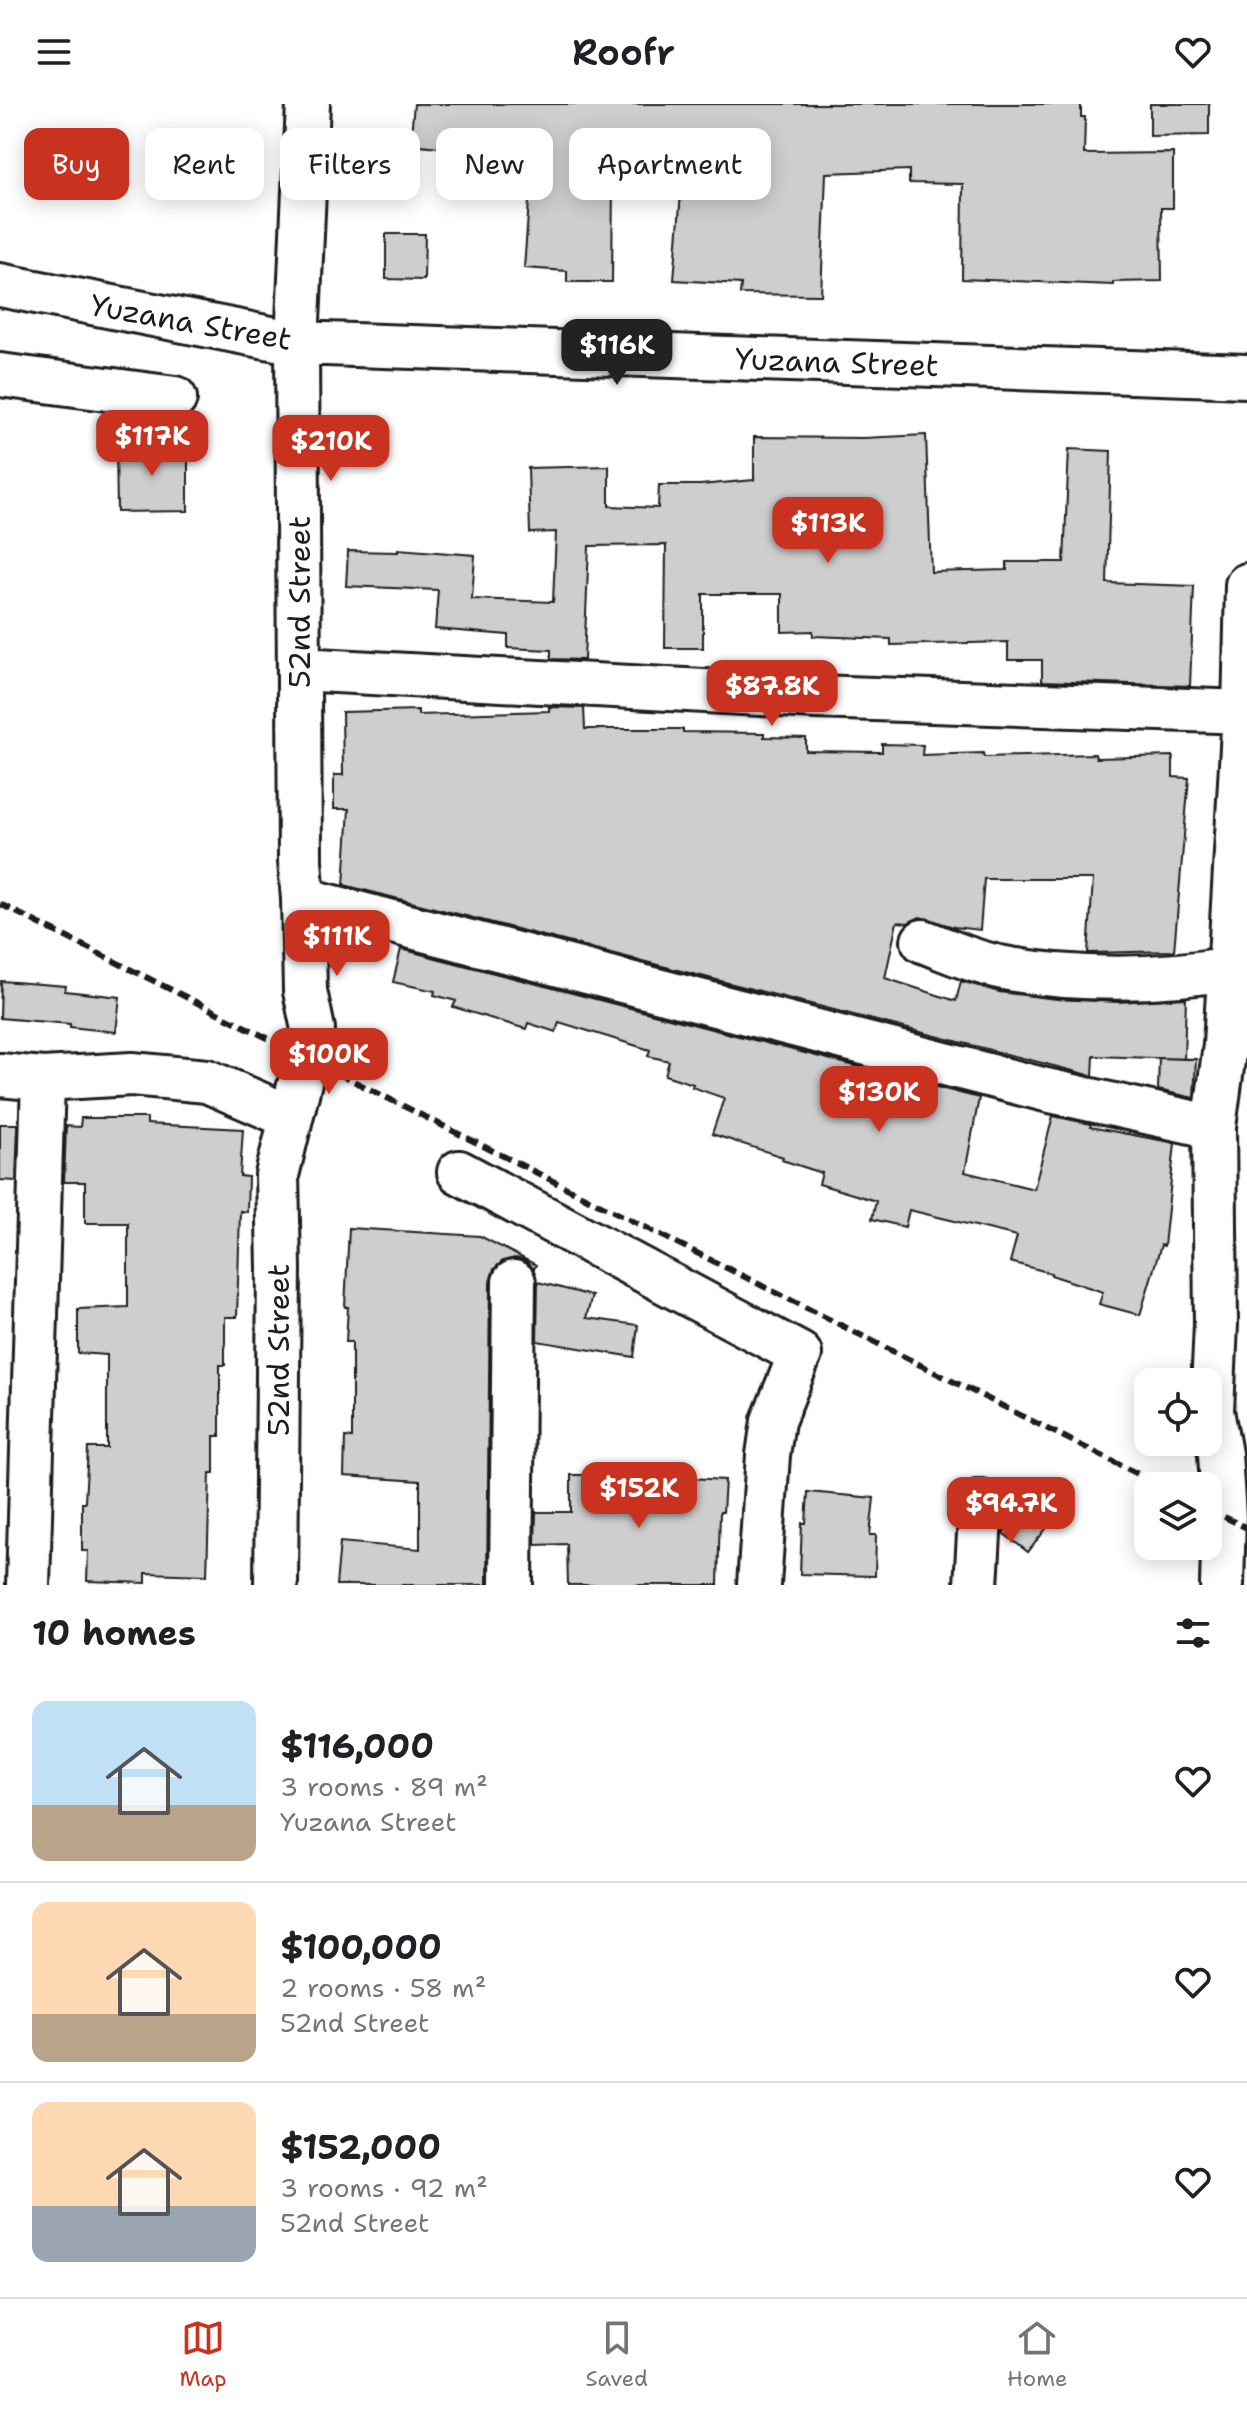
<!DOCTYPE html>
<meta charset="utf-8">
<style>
body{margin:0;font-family:"Shantell Sans",sans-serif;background:#f2f2f2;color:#202124;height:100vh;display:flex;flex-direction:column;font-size:30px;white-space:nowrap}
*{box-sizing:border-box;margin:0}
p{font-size:26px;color:#757577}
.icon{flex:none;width:44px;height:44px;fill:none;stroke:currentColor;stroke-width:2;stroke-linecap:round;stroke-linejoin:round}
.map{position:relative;height:1481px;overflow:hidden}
.drawer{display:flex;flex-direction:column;background:#fff;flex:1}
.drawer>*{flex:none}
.banner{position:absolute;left:24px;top:24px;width:800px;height:72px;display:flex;gap:16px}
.buttons{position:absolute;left:1134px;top:1264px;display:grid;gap:16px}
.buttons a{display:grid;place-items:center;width:88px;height:88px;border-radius:16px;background:#fff;box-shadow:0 4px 20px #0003;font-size:40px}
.price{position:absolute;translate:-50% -68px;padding:0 18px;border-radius:16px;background:#c8321e;color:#fff;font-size:26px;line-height:52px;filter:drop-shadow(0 2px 4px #0008)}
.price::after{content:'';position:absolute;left:50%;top:48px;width:24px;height:18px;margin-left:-12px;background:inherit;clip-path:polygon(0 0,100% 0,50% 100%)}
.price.current{background:#222;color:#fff}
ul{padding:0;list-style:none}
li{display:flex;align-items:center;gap:24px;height:200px;padding:0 32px}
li+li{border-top:2px solid #e0e0e0}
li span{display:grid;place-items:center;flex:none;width:224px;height:160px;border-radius:16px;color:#555}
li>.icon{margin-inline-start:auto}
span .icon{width:96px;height:96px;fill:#fffc;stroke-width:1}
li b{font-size:34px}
h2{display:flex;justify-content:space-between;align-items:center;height:96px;padding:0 32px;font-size:34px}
.tag{padding:0 28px;border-radius:16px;background:#fff;box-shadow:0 4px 20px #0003;font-size:28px;line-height:72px}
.tag.current{background:#c8321e;color:#fff}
header{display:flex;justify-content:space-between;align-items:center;height:104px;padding:0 32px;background:#fff;font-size:36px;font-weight:600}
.tab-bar{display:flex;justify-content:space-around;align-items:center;height:112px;border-top:2px solid #e0e0e0;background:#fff;font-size:22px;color:#757577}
.tab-bar a{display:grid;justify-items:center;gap:4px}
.tab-bar .current{color:#c8321e}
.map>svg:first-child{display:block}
.building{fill:#cecece;stroke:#1c1c1c;stroke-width:2}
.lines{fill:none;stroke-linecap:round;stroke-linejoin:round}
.minor-casing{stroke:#1c1c1c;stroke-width:48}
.minor{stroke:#fff;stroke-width:42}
.rail{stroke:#1c1c1c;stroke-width:6;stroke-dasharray:12 6;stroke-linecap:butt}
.labels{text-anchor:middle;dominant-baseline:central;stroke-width:6;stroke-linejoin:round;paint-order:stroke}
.street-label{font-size:30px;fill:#1c1c1c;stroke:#fff}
</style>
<header><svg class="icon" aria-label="menu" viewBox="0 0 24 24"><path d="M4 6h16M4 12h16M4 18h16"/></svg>Roofr<svg class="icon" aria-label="heart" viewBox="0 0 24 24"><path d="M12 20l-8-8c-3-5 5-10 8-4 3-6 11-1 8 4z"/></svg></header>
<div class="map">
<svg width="1247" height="1481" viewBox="0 0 1247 1481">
<rect width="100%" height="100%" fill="#fff"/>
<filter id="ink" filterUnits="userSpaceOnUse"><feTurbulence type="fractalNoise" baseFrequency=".0125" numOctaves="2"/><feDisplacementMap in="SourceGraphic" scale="16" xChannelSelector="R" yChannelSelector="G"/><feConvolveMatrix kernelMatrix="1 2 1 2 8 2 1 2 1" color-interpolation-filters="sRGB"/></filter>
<g filter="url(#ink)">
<path class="building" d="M 414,0 L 1081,0 L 1081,13 L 1085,13 L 1084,50 L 1173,49 L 1173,104 L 1161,104 L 1162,177 L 1113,178 L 1113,181 L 962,175 L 963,80 L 909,79 L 909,66 L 826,69 L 821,191 L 740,190 L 741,180 L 674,176 L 682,76 L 613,76 L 612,178 L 567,178 L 567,167 L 524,164 L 530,84 L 468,84 L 468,46 L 410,40 Z
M 1150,0 L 1209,0 L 1209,31 L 1150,32 Z
M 386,130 L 425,130 L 424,176 L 386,175 Z
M 926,331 L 931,468 L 1007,466 L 1007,458 L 1064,458 L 1069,345 L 1111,347 L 1107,479 L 1194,482 L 1190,582 L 1042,577 L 1042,556 L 1008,556 L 1008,538 L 891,541 L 891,535 L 813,532 L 813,527 L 782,528 L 782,490 L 703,490 L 703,544 L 665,544 L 666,441 L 589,442 L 584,556 L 551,555 L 551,546 L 508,544 L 508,531 L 435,525 L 438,486 L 346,482 L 348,447 L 398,448 L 398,445 L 475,451 L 472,495 L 553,498 L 556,428 L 530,429 L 528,364 L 609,362 L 609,402 L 658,404 L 659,381 L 700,381 L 754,376 L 754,333 L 863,334 Z
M 116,340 L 188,340 L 188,407 L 117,408 Z
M 549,603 L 584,604 L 585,625 L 683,625 L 683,628 L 764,629 L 764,633 L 806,634 L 806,647 L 882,648 L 882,640 L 923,641 L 922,651 L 983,649 L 984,653 L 1095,650 L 1096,654 L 1173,652 L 1173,673 L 1189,674 L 1174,847 L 1088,849 L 1093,775 L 984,775 L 980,826 L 954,823 L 920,813 L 908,819 L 897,818 L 885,874 L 956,897 L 961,877 L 999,888 L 1057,895 L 1118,898 L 1186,894 L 1184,955 L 1094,952 L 1093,972 L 344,781 L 349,705 L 334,705 L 334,671 L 343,671 L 342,608 L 418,606 L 418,611 L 549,607 Z
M 401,845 L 979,994 L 965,1068 L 1034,1085 L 1053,1012 L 1091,1020 L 1090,1023 L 1175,1039 L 1164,1142 L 1161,1141 L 1140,1211 L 1099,1200 L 1103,1188 L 1051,1171 L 1051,1169 L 1010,1158 L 1017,1132 L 909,1106 L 905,1123 L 872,1115 L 876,1097 L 819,1080 L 822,1069 L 782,1056 L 783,1053 L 712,1030 L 724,994 L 692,983 L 693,980 L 665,971 L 669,957 L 648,952 L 650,946 L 559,918 L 556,928 L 528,919 L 526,925 L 453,903 L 456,897 L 434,891 L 435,887 L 393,878 Z
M 1,877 L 66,882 L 65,887 L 120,893 L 116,928 L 70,923 L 70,920 L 0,914 Z
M 1159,954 L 1196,955 L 1194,994 L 1158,986 Z
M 81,1014 L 147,1014 L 147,1020 L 243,1025 L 240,1072 L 248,1073 L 247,1108 L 240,1107 L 237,1213 L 225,1213 L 225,1261 L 220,1261 L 220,1332 L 214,1332 L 214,1369 L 210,1369 L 207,1471 L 146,1469 L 146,1479 L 87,1477 L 88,1447 L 82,1447 L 82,1398 L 85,1398 L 88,1344 L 107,1344 L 107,1251 L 78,1249 L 78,1205 L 128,1203 L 128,1119 L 85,1119 L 85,1078 L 64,1078 L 66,1022 L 80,1023 Z
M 0,1020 L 18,1020 L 16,1077 L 0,1076 Z
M 349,1124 L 480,1132 L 536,1161 L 534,1165 L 525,1157 L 515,1154 L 503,1157 L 494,1165 L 490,1178 L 487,1481 L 336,1481 L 340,1438 L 420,1445 L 420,1377 L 344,1372 L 345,1333 L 352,1334 L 352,1238 L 346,1238 L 348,1203 L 345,1203 Z
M 538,1178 L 592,1192 L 586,1214 L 638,1221 L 634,1253 L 537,1237 Z
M 571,1371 L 636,1371 L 725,1376 L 723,1408 L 720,1408 L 718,1481 L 568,1481 L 567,1440 L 535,1441 L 536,1408 L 571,1408 Z
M 808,1388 L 874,1394 L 870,1431 L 876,1431 L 875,1472 L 800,1470 L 802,1419 L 806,1419 Z
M 1026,1397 L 1052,1417 L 1028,1448 L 1003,1429 Z"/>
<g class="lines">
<defs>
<path id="minor" d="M 308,0 L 297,239 L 300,757 L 303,795 L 1046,986 L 1214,1023
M 0,181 L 297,239 L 1247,272
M 0,271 L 175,294
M 299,565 L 816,593 L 1247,608
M 923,837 C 949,847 976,859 1004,864 C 1073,877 1161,877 1230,864
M 0,971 L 43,975 L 132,970 L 207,977 L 290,1013
M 459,1068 L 800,1250 L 773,1317 L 768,1351 L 759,1481
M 28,1481 L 43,975
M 276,1481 L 279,1164 L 277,1071 L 313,925 L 305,887 L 303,795
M 511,1481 L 514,1178
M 976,1481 L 981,1397
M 1222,1481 L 1224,1413 L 1220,1350 L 1212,1307 L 1216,1220 L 1214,1023 L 1225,941 L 1244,608 L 1247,481"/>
</defs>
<use href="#minor" class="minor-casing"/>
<use href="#minor" class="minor"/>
<path class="rail" d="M 0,800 L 1162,1382
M 1208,1405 L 1247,1424"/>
</g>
</g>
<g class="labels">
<g class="street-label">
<text transform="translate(191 218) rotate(10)">Yuzana Street</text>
<text transform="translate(837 258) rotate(2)">Yuzana Street</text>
<text transform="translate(299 498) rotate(-90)">52nd Street</text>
<text transform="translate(278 1246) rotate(-90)">52nd Street</text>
</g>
</g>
</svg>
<div class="buttons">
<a><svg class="icon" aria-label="locate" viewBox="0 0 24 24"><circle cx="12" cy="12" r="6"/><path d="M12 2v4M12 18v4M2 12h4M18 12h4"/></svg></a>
<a><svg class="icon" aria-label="layers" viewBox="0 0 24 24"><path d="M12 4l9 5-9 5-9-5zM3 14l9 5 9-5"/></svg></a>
</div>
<b class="price current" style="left:617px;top:283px">$116K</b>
<b class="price" style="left:152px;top:374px">$117K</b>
<b class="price" style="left:331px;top:379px">$210K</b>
<b class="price" style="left:828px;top:461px">$113K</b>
<b class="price" style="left:772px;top:624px">$87.8K</b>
<b class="price" style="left:337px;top:874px">$111K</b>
<b class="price" style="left:329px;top:992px">$100K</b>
<b class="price" style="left:879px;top:1030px">$130K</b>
<b class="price" style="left:639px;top:1426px">$152K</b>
<b class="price" style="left:1011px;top:1441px">$94.7K</b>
<div class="banner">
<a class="tag current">Buy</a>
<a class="tag">Rent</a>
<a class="tag">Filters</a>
<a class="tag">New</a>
<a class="tag">Apartment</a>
</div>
</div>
<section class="drawer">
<h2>10 homes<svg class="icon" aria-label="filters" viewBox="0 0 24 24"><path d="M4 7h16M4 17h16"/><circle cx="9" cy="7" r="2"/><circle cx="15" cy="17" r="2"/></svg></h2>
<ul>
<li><span style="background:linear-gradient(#bfe0f5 65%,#b9a48a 0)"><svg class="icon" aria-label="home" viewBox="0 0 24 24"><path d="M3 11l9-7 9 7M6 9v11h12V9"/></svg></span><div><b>$116,000</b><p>3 rooms · 89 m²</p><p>Yuzana Street</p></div><svg class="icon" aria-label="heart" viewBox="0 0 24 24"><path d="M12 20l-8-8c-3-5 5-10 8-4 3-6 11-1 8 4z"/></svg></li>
<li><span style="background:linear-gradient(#ffd9b3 70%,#b9a48a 0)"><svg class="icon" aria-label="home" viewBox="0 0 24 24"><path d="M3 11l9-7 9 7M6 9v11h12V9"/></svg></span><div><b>$100,000</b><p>2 rooms · 58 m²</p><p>52nd Street</p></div><svg class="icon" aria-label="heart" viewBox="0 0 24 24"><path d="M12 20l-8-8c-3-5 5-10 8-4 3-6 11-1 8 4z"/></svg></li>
<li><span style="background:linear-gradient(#ffd9b3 65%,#9aa5b1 0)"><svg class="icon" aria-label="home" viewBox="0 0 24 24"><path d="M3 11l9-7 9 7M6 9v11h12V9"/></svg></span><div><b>$152,000</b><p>3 rooms · 92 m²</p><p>52nd Street</p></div><svg class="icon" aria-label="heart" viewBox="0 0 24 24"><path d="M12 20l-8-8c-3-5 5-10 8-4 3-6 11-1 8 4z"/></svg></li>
</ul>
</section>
<nav class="tab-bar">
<a class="current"><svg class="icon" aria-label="map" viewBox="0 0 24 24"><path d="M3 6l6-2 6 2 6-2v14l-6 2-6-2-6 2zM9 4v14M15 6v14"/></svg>Map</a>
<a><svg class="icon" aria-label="saved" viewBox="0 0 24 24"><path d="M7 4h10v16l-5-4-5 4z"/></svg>Saved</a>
<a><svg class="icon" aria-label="home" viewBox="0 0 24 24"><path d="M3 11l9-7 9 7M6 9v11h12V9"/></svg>Home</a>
</nav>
